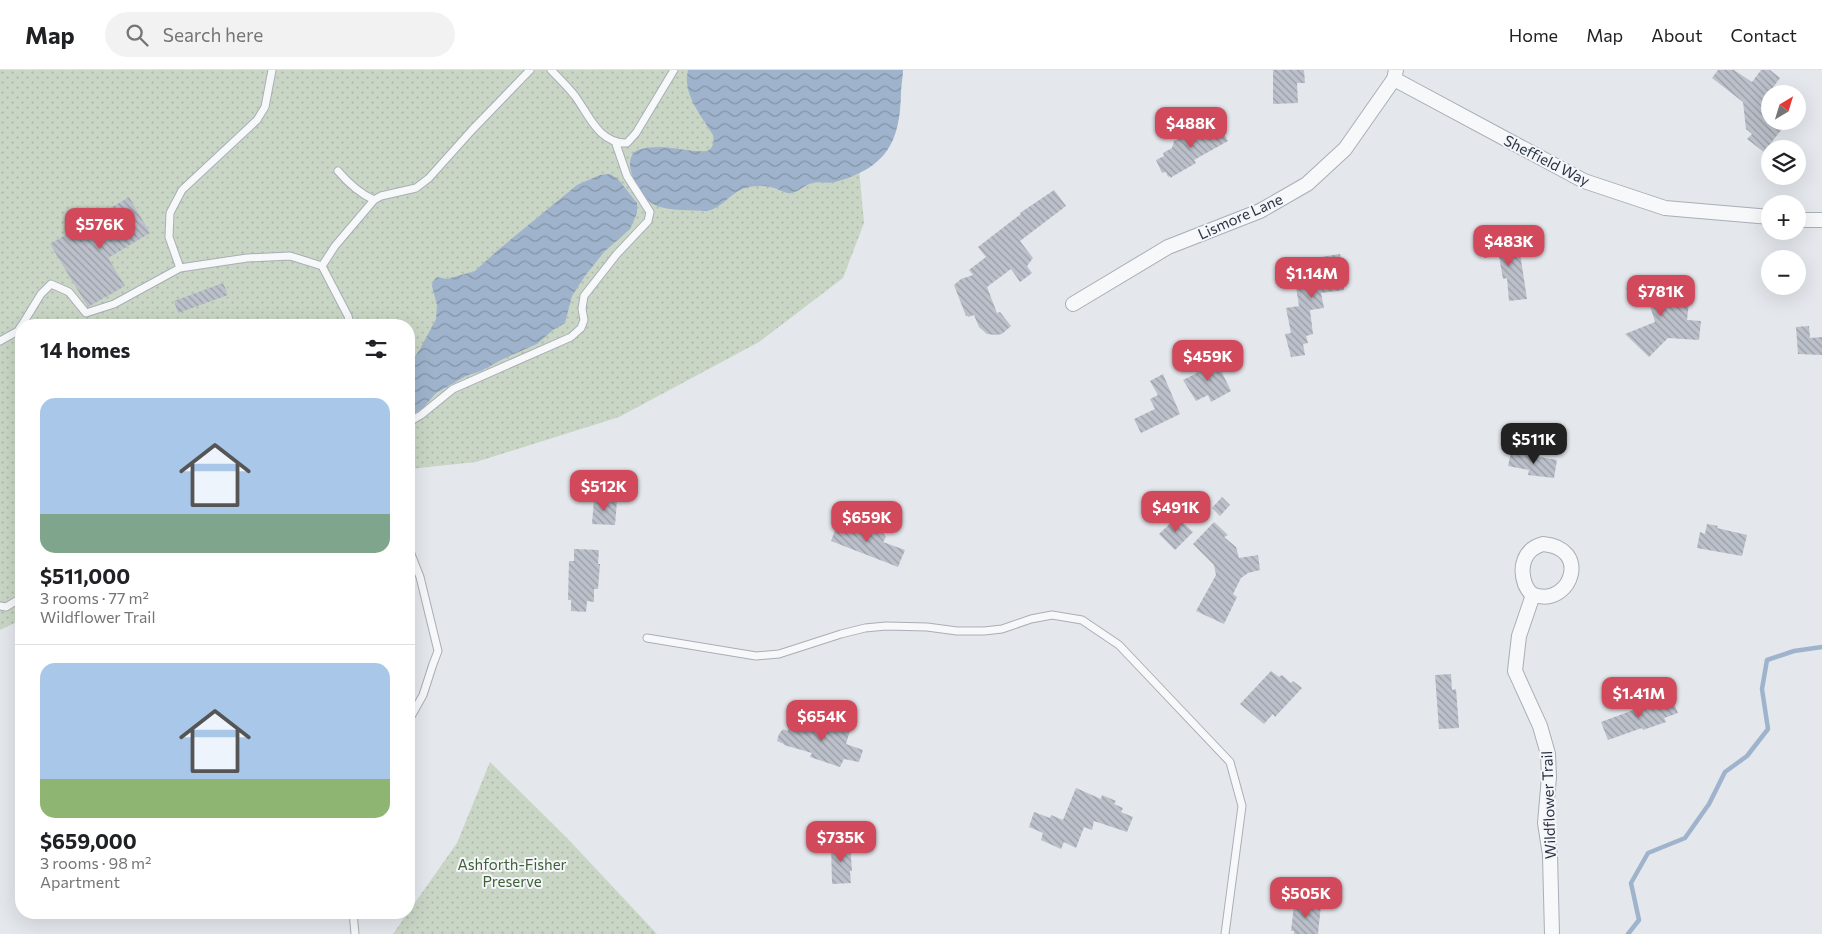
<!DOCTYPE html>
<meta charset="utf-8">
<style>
body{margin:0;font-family:Commissioner,sans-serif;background:#f2f2f2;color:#202124;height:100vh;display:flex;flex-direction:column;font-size:19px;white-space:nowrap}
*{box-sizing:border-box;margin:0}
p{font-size:16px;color:#757577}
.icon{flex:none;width:28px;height:28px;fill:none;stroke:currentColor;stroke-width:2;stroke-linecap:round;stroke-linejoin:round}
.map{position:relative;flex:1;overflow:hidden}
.drawer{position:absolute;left:15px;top:249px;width:400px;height:600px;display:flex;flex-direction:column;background:#fff;border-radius:20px;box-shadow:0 5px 20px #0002}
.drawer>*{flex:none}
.needle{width:32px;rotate:38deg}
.tools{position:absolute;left:1761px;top:15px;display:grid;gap:10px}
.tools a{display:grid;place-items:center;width:45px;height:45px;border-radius:50%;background:#fff;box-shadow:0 5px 20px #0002;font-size:25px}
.price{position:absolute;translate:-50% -42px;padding:0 11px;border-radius:10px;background:#d1495b;color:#fff;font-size:16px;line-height:32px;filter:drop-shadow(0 1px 2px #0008)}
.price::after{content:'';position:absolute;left:50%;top:30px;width:15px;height:11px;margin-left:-8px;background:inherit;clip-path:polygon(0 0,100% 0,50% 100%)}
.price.current{background:#222;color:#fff}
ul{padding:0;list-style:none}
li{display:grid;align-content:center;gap:10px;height:265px;padding:0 25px}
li+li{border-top:1px solid #e0e0e0}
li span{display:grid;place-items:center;height:155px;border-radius:15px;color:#555}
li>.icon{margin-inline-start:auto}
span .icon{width:90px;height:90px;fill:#fffc;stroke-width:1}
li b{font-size:21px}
h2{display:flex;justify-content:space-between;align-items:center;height:60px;padding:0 25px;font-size:21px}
header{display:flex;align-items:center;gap:30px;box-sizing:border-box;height:70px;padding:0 25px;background:#fff;border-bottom:1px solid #e0e0e0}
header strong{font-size:24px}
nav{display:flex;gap:28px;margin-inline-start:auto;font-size:18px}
.search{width:350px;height:45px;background:#f2f2f2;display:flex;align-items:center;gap:12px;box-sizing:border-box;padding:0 18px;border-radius:28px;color:#757577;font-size:19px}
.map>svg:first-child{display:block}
.grass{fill:url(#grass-dots)}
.water{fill:url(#water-waves)}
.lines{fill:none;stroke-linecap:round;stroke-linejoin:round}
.stream{stroke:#9fb4cc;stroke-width:4.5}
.building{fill:url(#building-back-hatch)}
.lane-casing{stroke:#a9aeb7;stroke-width:9}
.street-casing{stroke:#a9aeb7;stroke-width:16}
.lane{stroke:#f7f8fa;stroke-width:7}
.street{stroke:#f7f8fa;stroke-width:14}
.labels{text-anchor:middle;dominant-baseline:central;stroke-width:4;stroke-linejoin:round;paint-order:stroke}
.street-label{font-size:15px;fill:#2b3445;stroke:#f4f6f9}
.park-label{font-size:15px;fill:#3f6138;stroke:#f4f6f9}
</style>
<header>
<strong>Map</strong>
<div class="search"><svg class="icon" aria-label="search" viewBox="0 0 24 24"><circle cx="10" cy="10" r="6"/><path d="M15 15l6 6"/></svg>Search here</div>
<nav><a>Home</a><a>Map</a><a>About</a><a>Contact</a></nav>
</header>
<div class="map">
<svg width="1822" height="864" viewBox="0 0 1822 864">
<defs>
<pattern id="grass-dots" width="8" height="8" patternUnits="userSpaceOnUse" patternTransform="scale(1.25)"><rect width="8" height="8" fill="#c9d6c5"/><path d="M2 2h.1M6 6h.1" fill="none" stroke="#adb8ab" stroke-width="1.8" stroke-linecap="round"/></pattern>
<pattern id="water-waves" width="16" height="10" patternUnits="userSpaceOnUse" patternTransform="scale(1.25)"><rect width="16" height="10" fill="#9fb4cc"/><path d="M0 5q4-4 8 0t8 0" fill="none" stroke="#8293a7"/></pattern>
<pattern id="building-back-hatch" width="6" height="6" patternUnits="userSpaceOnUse" patternTransform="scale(1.25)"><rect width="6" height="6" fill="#bbc0ca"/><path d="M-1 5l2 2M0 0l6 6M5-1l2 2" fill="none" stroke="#989da6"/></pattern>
</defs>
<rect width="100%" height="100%" fill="#e4e7ec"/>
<path class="grass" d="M 0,0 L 896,0 L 859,98 L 864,153 L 843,208 L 759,272 L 619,347 L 476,392 L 409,399 L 409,255 L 21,255 L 21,550 L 0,560 Z
M 490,692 L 568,769 L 657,864 L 393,864 L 457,773 Z"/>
<path class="water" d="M 688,0 L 903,0 C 903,8 901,15 901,23 C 900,73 886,98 835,112 C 828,114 820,111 812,113 C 805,115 799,121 792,123 C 786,124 783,121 777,119 C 766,115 753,115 742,119 C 730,124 722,138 707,141 C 692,140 670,141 657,136 C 643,130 632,110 630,96 C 630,89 631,83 638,80 C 664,72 683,83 707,81 C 714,78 714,71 713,65 C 701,45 682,24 688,0 Z
M 610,104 L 618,109 L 637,133 L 637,143 L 630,159 L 604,182 L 585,206 L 572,226 L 565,253 L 553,260 L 537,274 L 503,289 L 481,301 L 466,306 L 436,323 L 423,338 L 409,347 L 409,295 L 420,279 L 436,249 L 437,235 L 432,216 L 433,211 L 437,207 L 447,209 L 475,201 L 498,180 L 577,115 L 600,105 Z"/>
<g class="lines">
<path class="stream" d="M 1628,864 L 1639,850 L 1631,813 L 1648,783 L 1685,768 L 1709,734 L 1725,702 L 1747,686 L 1768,659 L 1762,619 L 1767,590 L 1794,581 L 1822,577"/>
</g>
<path class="building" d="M 1273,0 L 1304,0 L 1305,13 L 1297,13 L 1298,33 L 1273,34 Z
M 1718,0 L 1734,0 L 1752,12 L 1761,0 L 1770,0 L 1780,8 L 1765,28 L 1770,32 L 1770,51 L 1782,59 L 1764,82 L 1747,69 L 1752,64 L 1746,59 L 1743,32 L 1712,8 Z
M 1216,50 L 1228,71 L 1194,90 L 1196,93 L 1170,108 L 1170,106 L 1168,107 L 1166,102 L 1162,103 L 1156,90 L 1164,86 L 1163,83 L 1172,78 L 1174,71 Z
M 1054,120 L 1066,136 L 1020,171 L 1033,188 L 1027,196 L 1032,203 L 1020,212 L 1011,199 L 987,217 L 997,243 L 1000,242 L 1011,256 L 1002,264 L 996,265 L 987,264 L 979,257 L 974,245 L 968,247 L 968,246 L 966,246 L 954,215 L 961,209 L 973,205 L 969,200 L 986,187 L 978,177 L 1009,153 L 1021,144 L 1020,143 Z
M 129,127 L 150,163 L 108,188 L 125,216 L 88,237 L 50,174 Z
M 1518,170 L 1527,229 L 1509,231 L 1507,208 L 1503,209 L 1499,186 L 1484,188 L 1483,175 Z
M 1340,184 L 1343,200 L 1340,200 L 1344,220 L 1321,223 L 1324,238 L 1310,240 L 1313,264 L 1306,266 L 1308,273 L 1303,274 L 1305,285 L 1291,287 L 1285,264 L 1291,263 L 1286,238 L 1299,236 L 1295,210 L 1303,209 L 1302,206 L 1305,206 L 1304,195 L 1315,193 L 1315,188 Z
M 1657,206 L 1662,220 L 1669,217 L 1673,226 L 1681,232 L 1689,232 L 1687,250 L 1701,251 L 1699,270 L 1668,268 L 1649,287 L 1625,264 L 1655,252 L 1648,229 L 1633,235 L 1626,218 Z
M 223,213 L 228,225 L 178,243 L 174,231 Z
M 1809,256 L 1810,268 L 1822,267 L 1822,285 L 1798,284 L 1796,257 Z
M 1215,288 L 1231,321 L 1211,332 L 1208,325 L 1196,331 L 1183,310 L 1197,303 L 1195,299 Z
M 1163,304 L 1180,344 L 1141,363 L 1134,349 L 1155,339 L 1150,329 L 1158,325 L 1150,311 Z
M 1511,382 L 1557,390 L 1554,408 L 1528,405 L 1529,400 L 1508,396 Z
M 1222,427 L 1230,435 L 1220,446 L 1212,438 Z
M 594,429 L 617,431 L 615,455 L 592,454 Z
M 1177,447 L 1193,462 L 1175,480 L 1159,464 Z
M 839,450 L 870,463 L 871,458 L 883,463 L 886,467 L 883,472 L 905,480 L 898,497 L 831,471 Z
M 1214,452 L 1228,465 L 1224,467 L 1236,477 L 1239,488 L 1258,485 L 1260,500 L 1248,503 L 1241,508 L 1233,524 L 1237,527 L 1224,554 L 1196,541 L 1216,505 L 1214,495 L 1193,474 Z
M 1707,454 L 1718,456 L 1717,458 L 1747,465 L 1742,486 L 1697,478 L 1700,462 L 1705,464 Z
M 574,479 L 599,480 L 598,494 L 600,494 L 598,519 L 594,519 L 594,532 L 587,531 L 586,542 L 571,541 L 571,530 L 568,530 L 569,491 L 574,491 Z
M 1271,601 L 1279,607 L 1282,605 L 1291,613 L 1293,611 L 1302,618 L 1275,647 L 1273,644 L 1264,654 L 1240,634 Z
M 1451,604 L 1452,620 L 1456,619 L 1459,658 L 1439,659 L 1435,605 Z
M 1672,629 L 1678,643 L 1664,648 L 1666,652 L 1643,660 L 1642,658 L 1608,670 L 1601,652 L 1658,631 L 1659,633 Z
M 815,650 L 836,657 L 837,653 L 851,657 L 846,674 L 863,680 L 859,692 L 844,689 L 840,697 L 810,687 L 812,683 L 784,675 L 784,674 L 777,671 L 779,664 L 783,659 L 788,661 L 790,653 L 806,658 L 807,656 Z
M 1076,718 L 1101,729 L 1102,725 L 1116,731 L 1114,734 L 1123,738 L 1121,742 L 1133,747 L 1127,762 L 1094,751 L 1092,760 L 1084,757 L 1076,778 L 1064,772 L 1061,779 L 1041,770 L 1043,763 L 1029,757 L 1034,742 L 1050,748 L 1051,745 L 1063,750 Z
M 831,773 L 850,773 L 852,801 L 850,801 L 851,813 L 832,814 Z
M 1298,832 L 1321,835 L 1318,864 L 1294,864 L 1294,861 L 1291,861 L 1294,835 L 1298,835 Z"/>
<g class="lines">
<defs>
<path id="lane" d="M 551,0 C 559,8 568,17 575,26 C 589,45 599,74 627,73 L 636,63 L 674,0
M 338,101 C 349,114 359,123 374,130 L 381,126 L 416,118 L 429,108 L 472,60 L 530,0
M 322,196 L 348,246 L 350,255
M 180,198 L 169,167 L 170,143 L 182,120 L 257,50 L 265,37 L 272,0
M 22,255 L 41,224 L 51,214 L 69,222 L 86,243 L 114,234 L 180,198 L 247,188 L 290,186 L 322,196 L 335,176 L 374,130
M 0,271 L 18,261 L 21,256
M 409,352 L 421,345 L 453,319 L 571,267 L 581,258 L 584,250 L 582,239 L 584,226 L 616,185 L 648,151 L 650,142 L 627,106 L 616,74
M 409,479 L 420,507 L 438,581 L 433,594 L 423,625 L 409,650
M 0,536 L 6,537 L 21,528
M 647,568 L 756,586 L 779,584 L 841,564 L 865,558 L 886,556 L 927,557 L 957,561 L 984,561 L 1002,559 L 1031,549 L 1052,545 L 1082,550 L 1119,575 L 1230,692 L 1242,736 L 1225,864
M 353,842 L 355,864"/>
<path id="street" d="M 1394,9 L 1584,111 L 1665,138 L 1770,147
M 1798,150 L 1822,150
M 1073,234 L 1168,177 L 1260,141 L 1307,114 L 1345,79 L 1394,9 L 1396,0
M 1543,474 C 1590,478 1572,533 1538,526 C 1531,525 1528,521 1525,514 C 1519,497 1524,479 1543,474 Z
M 1533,525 L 1519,566 L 1515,601 L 1540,656 L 1548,684 L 1549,707 L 1545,753 L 1550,785 L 1552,864"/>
</defs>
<use href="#lane" class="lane-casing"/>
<use href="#street" class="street-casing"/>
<use href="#lane" class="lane"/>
<use href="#street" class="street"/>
</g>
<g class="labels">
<g class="street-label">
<text transform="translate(1547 90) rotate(27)">Sheffield Way</text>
<text transform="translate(1240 146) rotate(-24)">Lismore Lane</text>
<text transform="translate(1548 735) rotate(-92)">Wildflower Trail</text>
</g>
<g class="park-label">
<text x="512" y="794">Ashforth-Fisher<tspan x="512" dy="17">Preserve</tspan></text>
</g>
</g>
</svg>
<div class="tools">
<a><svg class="needle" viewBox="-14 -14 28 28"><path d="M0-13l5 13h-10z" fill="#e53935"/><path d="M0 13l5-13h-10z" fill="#757577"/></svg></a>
<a><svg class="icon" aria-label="layers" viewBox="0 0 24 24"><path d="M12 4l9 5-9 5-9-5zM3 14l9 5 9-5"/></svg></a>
<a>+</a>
<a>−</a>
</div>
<b class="price" style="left:1191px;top:79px">$488K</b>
<b class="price" style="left:100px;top:180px">$576K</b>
<b class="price" style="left:1509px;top:197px">$483K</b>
<b class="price" style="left:1312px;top:229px">$1.14M</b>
<b class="price" style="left:1661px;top:247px">$781K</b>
<b class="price" style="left:1208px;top:312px">$459K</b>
<b class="price current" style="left:1534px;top:395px">$511K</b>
<b class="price" style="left:604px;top:442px">$512K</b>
<b class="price" style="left:1176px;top:463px">$491K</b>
<b class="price" style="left:867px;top:473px">$659K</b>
<b class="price" style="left:1639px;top:649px">$1.41M</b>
<b class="price" style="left:822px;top:672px">$654K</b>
<b class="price" style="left:841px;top:793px">$735K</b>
<b class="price" style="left:1306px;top:849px">$505K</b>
<section class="drawer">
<h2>14 homes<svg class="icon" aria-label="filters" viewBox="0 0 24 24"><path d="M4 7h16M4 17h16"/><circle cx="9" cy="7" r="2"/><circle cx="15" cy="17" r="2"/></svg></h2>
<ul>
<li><span style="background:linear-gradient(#a9c7e8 75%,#7fa58c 0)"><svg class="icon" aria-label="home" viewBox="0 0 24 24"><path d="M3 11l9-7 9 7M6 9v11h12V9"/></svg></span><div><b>$511,000</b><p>3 rooms · 77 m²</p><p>Wildflower Trail</p></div></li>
<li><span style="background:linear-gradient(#a9c7e8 75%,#8fb573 0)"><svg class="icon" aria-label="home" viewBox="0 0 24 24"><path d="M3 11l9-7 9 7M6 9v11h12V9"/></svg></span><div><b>$659,000</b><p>3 rooms · 98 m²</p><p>Apartment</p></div></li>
</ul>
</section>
</div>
